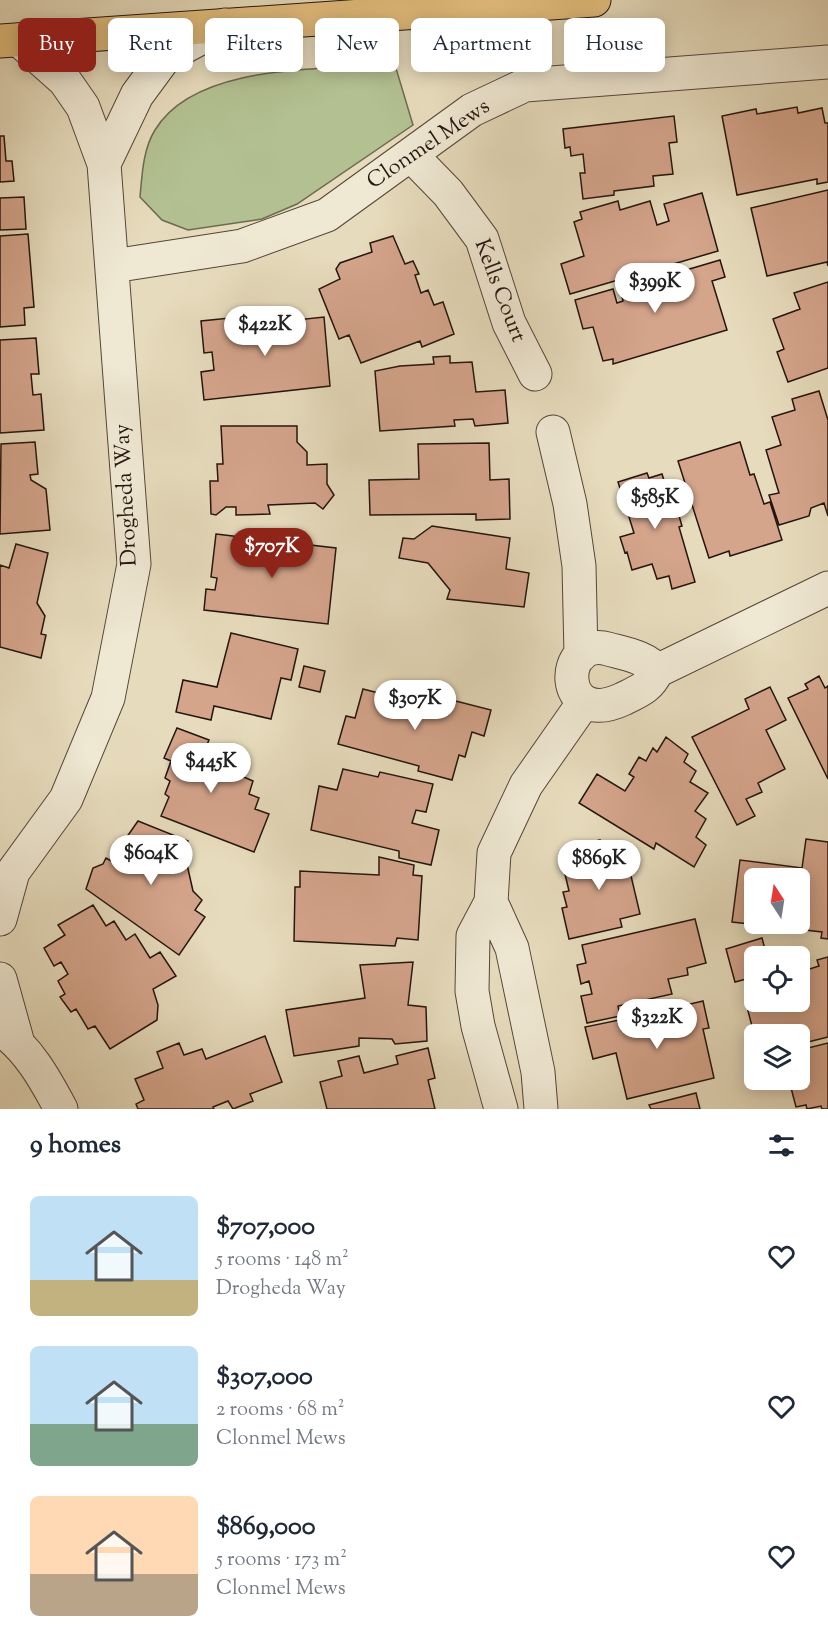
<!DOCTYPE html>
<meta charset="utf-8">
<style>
body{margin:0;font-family:"Sorts Mill Goudy",serif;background:#f6f6f7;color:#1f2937;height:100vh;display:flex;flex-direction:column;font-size:22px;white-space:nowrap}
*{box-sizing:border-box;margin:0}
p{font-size:20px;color:#747a83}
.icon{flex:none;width:33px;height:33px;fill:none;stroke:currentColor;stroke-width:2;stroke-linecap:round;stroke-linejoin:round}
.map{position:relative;height:1109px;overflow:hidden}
.sheet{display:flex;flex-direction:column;background:#fff;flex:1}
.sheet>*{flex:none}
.top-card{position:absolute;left:18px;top:18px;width:792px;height:54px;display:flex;gap:12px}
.needle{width:39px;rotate:348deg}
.fabs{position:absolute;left:744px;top:868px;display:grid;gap:12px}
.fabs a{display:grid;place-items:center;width:66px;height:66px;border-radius:9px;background:#fff;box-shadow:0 3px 15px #0003;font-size:30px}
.price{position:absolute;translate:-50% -51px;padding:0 14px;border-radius:21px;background:#fff;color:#222;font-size:20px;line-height:39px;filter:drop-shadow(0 2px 3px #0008)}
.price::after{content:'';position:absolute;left:50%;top:36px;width:18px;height:14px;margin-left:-9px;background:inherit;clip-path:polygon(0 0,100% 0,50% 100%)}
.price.selected{background:#8f2418;color:#fff}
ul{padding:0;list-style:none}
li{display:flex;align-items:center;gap:18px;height:150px;padding:0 30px}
li span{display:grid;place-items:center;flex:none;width:168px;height:120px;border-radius:9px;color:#555}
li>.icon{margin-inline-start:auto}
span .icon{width:72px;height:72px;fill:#fffc;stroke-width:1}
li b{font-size:26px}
h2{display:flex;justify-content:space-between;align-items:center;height:72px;padding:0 30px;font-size:26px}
.tag{padding:0 21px;border-radius:9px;background:#fff;box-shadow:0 3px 15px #0003;font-size:21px;line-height:54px}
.tag.selected{background:#8f2418;color:#fff}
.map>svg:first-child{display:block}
.green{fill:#b3c192;stroke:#6c6b50;stroke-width:1.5}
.building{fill:#d4a48b;stroke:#25150e;stroke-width:1.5;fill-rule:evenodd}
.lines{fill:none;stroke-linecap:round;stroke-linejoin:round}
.minor-casing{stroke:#55463a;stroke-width:35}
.major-casing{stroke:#25150e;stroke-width:35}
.minor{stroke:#efe8d3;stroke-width:33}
.major{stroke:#e3be7e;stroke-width:33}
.labels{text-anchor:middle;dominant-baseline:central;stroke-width:4.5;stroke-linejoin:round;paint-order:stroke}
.street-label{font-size:22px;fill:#25150e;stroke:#efe8d3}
</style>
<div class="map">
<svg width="828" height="1109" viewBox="0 0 828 1109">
<rect width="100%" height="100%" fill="#e6dbbc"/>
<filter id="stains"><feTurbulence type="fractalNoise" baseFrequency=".00333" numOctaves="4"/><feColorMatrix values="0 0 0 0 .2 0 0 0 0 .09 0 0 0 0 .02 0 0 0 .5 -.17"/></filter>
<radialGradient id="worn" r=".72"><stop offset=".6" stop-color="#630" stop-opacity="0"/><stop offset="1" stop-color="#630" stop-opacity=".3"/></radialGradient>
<path class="green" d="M 395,65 L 413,125 L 297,204 L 262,219 L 188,230 L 162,220 L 140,197 C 142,175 143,149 155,130 C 196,62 325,70 395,65 Z"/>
<path class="building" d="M 797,107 L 798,113 L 822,108 L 825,123 L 828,123 L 828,182 L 817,184 L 817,179 L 737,195 L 722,116 L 756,109 L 757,114 Z
M 674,116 L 677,142 L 669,143 L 673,174 L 653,176 L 654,186 L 614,191 L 614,195 L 583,199 L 580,173 L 585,173 L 583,154 L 571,156 L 570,147 L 565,148 L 563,129 Z
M 0,136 L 4,136 L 6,161 L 12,161 L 14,181 L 0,182 Z
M 828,190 L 828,266 L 827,262 L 767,276 L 751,208 Z
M 702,193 L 718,251 L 570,294 L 561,264 L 584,256 L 574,222 L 582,219 L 580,212 L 618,201 L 620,210 L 650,201 L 657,225 L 669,221 L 664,204 Z
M 24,197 L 26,229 L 0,230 L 0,198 Z
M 28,234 L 34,307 L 24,308 L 25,325 L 0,327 L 0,236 Z
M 393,236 L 405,264 L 413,261 L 419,274 L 415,275 L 421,293 L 428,290 L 434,305 L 443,302 L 454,334 L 422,347 L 420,341 L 361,363 L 349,335 L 339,339 L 319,289 L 340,279 L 336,269 L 340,263 L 372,252 L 370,243 Z
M 720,260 L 725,277 L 712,281 L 727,330 L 613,364 L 613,359 L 603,361 L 593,327 L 583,329 L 575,300 L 613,289 L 617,303 L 623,301 L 622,296 L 640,290 L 639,284 Z
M 828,282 L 828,368 L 788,382 L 777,352 L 784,349 L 773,319 L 800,309 L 794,293 Z
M 324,317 L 330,386 L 204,400 L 201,372 L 214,370 L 212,352 L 204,353 L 201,321 L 230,318 L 231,327 Z
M 36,338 L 39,374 L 31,374 L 33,395 L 41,394 L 44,430 L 0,433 L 0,340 Z
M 450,356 L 450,363 L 472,362 L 476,392 L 505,390 L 508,423 L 475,426 L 473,419 L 454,420 L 455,426 L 380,431 L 375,371 L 400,366 L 434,364 L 433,357 Z
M 819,391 L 828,420 L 828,516 L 824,503 L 811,508 L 809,516 L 779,525 L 769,495 L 779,493 L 766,450 L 781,445 L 772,417 L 795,410 L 792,399 Z
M 221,426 L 297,426 L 297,442 L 307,452 L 307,465 L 327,464 L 327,484 L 334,495 L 323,509 L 315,503 L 268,505 L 270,514 L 236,515 L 236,507 L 226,507 L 216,515 L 211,514 L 210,481 L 218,481 L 217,464 L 223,464 Z
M 35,442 L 38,474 L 30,475 L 31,480 L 46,489 L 50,530 L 0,534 L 1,444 Z
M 740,442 L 750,475 L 754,474 L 764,504 L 770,502 L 782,540 L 730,556 L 729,551 L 709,558 L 678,461 Z
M 489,443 L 490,480 L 509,479 L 510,519 L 476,520 L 476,514 L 370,515 L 369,480 L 419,479 L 418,444 Z
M 647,473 L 649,478 L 662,474 L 668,493 L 672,492 L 682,526 L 679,527 L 695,582 L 672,589 L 669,576 L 657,579 L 652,564 L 632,570 L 627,552 L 625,553 L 620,537 L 634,533 L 618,482 Z
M 432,526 L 510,538 L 506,569 L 529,573 L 524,607 L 447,599 L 450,590 L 428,563 L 399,558 L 403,538 L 414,539 Z
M 216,534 L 336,548 L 328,624 L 204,610 L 206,589 L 215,590 L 217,578 L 211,577 Z
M 16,544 L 48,553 L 37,603 L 45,616 L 41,634 L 46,635 L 41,658 L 0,647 L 0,565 L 9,568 Z
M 231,633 L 298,649 L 291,680 L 281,678 L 271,719 L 214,706 L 211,720 L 176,712 L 183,680 L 217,687 Z
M 304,666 L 325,671 L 320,692 L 299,687 Z
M 819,676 L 825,688 L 828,686 L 828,779 L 788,698 L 808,689 L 805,684 Z
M 770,687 L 786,720 L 766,730 L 785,769 L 758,783 L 762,792 L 746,799 L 755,816 L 737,825 L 692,737 L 749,709 L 745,699 Z
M 363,689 L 433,707 L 436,696 L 491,710 L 484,736 L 472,732 L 465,757 L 459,755 L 452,780 L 418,771 L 419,766 L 338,744 L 346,716 L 355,718 Z
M 177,728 L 209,740 L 204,752 L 236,764 L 239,775 L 253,781 L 249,794 L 259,798 L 255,809 L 269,814 L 254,852 L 161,816 L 169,797 L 165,794 L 170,781 L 165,778 L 171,761 L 164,758 Z
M 666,737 L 688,754 L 684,762 L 696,771 L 690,782 L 708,793 L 695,811 L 706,819 L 696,837 L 706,845 L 694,867 L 656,843 L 654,849 L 579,803 L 597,774 L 625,791 L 634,777 L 629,774 L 639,757 L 646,761 L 653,748 L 657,752 Z
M 343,769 L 378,777 L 380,772 L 433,784 L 426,812 L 416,810 L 412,823 L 439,830 L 431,865 L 399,858 L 399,851 L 311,830 L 319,786 L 337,790 Z
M 138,821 L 188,841 L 178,854 L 186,860 L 193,891 L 202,900 L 195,910 L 205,917 L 179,955 L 86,889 L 93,868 L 103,864 L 106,858 L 115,863 L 125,850 L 124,841 Z
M 806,839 L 828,842 L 828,939 L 821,938 L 822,932 L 732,922 L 740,860 L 802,868 ZM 754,879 L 800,879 L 800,924 L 754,924 Z
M 600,840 L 602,847 L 623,842 L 640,914 L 620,919 L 622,927 L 569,939 L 562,908 L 567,907 L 563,892 L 569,891 L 564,870 L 581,865 L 577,846 Z
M 379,857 L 414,865 L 413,875 L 422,876 L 418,940 L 397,938 L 395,946 L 294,941 L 295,887 L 300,887 L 300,871 L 379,875 Z
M 93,905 L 106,926 L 114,921 L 126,940 L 135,934 L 150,958 L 160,952 L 176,976 L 153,989 L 158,1005 L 157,1020 L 110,1049 L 95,1026 L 88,1029 L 76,1009 L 71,1012 L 60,997 L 65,994 L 58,981 L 68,974 L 61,962 L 54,966 L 44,948 L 65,935 L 58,925 Z
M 695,919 L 706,963 L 687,968 L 688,975 L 668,979 L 672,994 L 618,1006 L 620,1016 L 587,1023 L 581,996 L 592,994 L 589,981 L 581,984 L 577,965 L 586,963 L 582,945 Z
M 762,938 L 767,957 L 754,957 L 754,977 L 735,982 L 726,949 Z
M 828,957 L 828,1037 L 800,1044 L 800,1035 L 784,1035 L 781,1026 L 754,1034 L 746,1003 L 754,1001 L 800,1002 L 800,972 L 819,966 L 817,960 Z
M 413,962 L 408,1005 L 426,1007 L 427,1041 L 395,1044 L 392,1039 L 359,1038 L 359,1046 L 294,1056 L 286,1010 L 365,998 L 360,965 Z
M 703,1001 L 709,1028 L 703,1029 L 714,1078 L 627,1099 L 616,1053 L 593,1059 L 585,1027 L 619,1020 L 621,1027 L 670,1016 L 669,1009 Z
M 265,1036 L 282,1082 L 250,1094 L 253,1101 L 233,1109 L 228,1101 L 213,1107 L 214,1109 L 138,1109 L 136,1104 L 144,1100 L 135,1079 L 163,1068 L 157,1052 L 179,1043 L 184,1055 L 202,1049 L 206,1059 Z
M 828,1043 L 828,1109 L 822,1109 L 821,1106 L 807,1109 L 806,1105 L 796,1107 L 790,1084 L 777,1088 L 775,1080 L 800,1080 L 800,1050 Z
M 428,1048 L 435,1078 L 428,1080 L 435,1109 L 327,1109 L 320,1082 L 342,1076 L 338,1061 L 359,1056 L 364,1073 L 398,1064 L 396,1056 Z
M 696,1093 L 700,1109 L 651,1109 L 649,1105 Z"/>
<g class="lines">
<defs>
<path id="minor" d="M 412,156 L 448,193 L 482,239 L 509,323 L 535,374
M 104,164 L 137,95 L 165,57 L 225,25
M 113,266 L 242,246 L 327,215 L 472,110 L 525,85 L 828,62
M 553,432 L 570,504 L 579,566 L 581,655
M 657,671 C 646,657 626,654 608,649 C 558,635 557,730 623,699 C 639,691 649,688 657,671 L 828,588
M 491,902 L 512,948 L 538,1072 L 541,1109
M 0,919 L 13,872 L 66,799 L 108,698 L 134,564 L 104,164 L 83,107 L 65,81 L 19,40
M 0,979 L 17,1040
M 0,1029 C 28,1048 45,1079 61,1109
M 501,1109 L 478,1026 L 472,991 L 473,936 L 491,902 L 494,853 L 526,785 L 584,702"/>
<path id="major" d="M 0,41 L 594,0"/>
</defs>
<use href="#minor" class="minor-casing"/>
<use href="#major" class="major-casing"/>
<use href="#minor" class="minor"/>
<use href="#major" class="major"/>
</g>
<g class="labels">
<g class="street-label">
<text transform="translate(429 145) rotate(-34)">Clonmel Mews</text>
<text transform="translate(499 291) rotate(69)">Kells Court</text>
<text transform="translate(127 495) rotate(-93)">Drogheda Way</text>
</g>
</g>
<rect width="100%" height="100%" filter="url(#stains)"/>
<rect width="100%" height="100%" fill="url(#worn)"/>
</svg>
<div class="fabs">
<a><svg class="needle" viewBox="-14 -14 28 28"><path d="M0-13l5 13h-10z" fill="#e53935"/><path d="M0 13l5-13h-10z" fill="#747a83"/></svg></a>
<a><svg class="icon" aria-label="locate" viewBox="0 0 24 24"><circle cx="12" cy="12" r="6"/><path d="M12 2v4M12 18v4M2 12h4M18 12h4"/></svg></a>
<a><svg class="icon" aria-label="layers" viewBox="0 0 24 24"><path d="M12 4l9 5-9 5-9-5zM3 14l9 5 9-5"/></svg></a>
</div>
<b class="price" style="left:655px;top:314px">$399K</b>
<b class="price" style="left:265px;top:357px">$422K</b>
<b class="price" style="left:655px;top:530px">$585K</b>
<b class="price selected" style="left:272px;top:579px">$707K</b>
<b class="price" style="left:415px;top:731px">$307K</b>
<b class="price" style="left:211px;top:794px">$445K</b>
<b class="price" style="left:151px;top:886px">$604K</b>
<b class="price" style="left:599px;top:891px">$869K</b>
<b class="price" style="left:657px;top:1050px">$322K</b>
<div class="top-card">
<a class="tag selected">Buy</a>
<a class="tag">Rent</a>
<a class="tag">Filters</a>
<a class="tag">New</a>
<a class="tag">Apartment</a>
<a class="tag">House</a>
</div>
</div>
<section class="sheet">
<h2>9 homes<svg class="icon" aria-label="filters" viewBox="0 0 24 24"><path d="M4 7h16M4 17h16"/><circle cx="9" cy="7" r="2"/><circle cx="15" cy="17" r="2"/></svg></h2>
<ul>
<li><span style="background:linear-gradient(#bfe0f5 70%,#c2b280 0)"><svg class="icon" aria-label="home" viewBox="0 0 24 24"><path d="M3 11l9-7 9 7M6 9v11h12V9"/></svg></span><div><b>$707,000</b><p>5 rooms · 148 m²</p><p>Drogheda Way</p></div><svg class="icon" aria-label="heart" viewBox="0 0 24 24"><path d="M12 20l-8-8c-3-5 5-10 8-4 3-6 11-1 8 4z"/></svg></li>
<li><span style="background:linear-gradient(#bfe0f5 65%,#7fa58c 0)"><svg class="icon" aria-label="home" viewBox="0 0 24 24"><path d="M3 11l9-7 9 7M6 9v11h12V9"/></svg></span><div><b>$307,000</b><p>2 rooms · 68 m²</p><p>Clonmel Mews</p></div><svg class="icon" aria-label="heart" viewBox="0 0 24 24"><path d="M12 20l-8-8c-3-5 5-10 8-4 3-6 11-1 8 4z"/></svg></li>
<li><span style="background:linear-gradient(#ffd9b3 65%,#b9a48a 0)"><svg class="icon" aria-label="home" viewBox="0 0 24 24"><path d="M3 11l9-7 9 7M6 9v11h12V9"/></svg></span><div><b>$869,000</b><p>5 rooms · 173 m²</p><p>Clonmel Mews</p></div><svg class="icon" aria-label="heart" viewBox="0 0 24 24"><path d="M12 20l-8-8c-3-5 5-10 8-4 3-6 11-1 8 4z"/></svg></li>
</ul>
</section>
